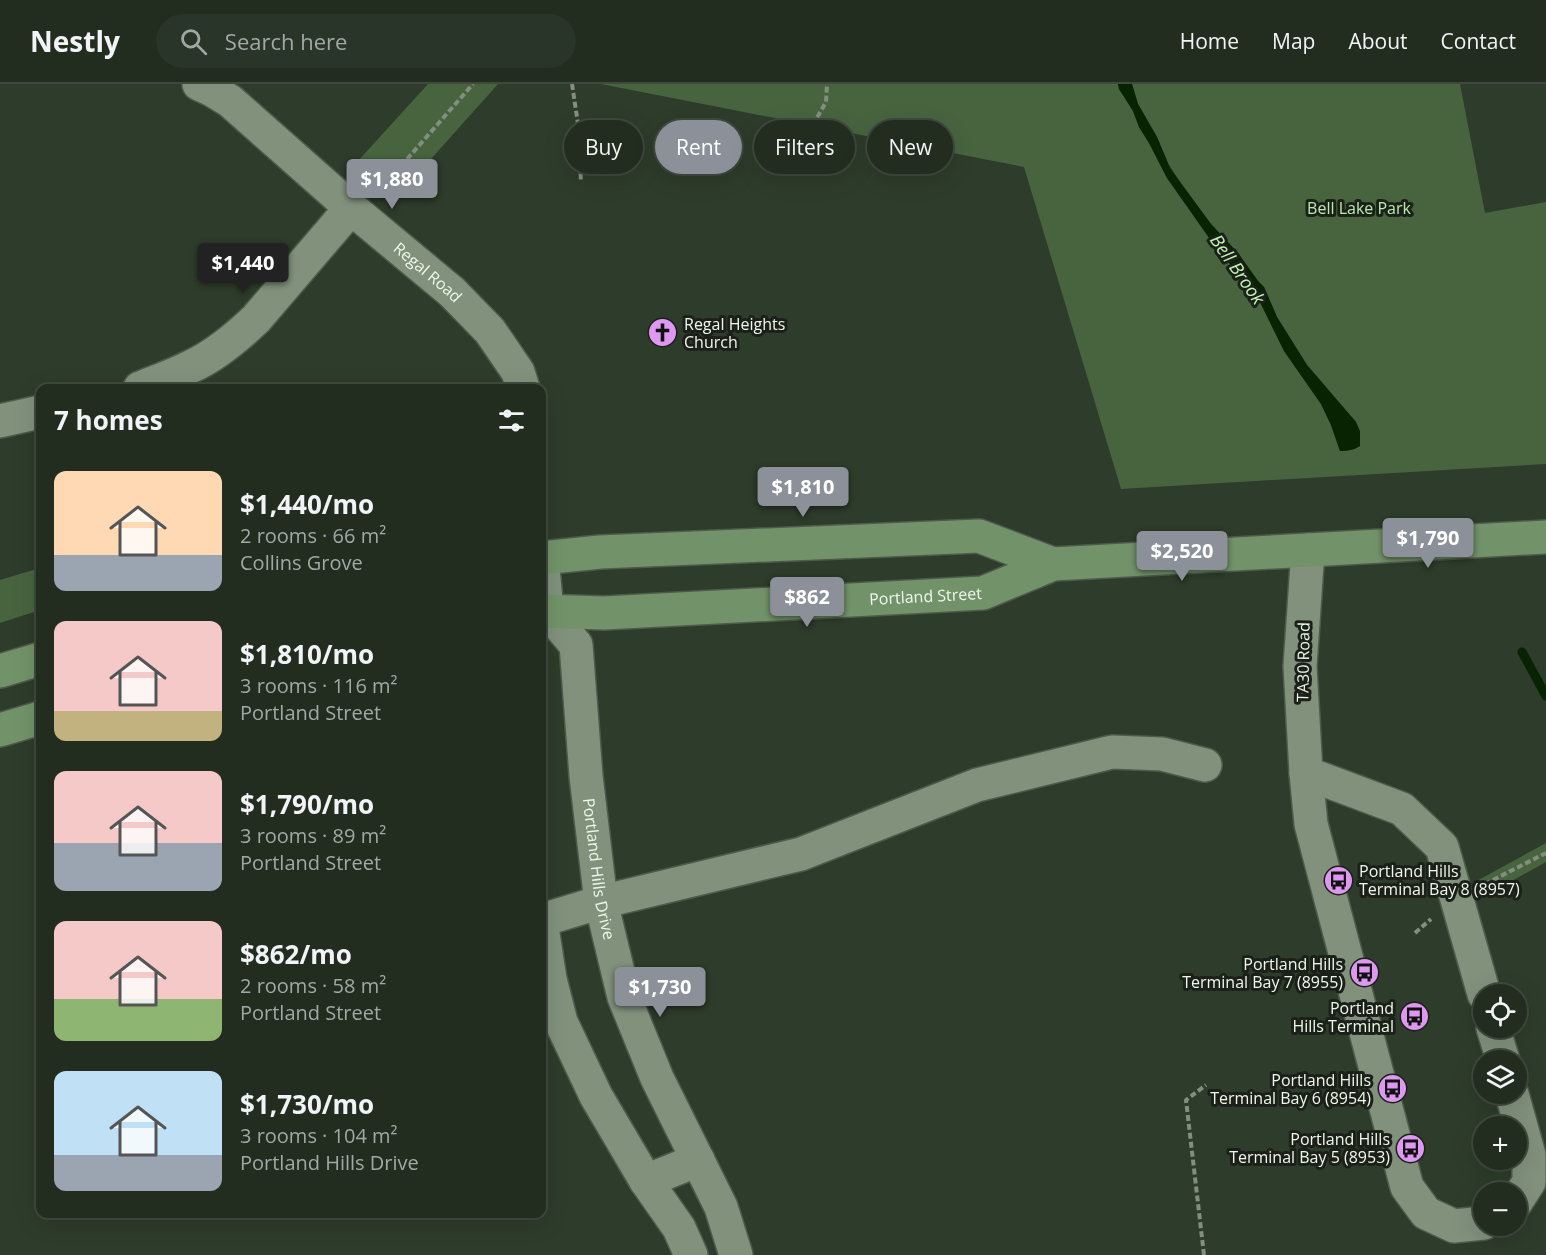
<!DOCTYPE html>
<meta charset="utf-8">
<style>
body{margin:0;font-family:"Open Sans",sans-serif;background:#2a3529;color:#f1f3f6;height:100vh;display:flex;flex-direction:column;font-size:22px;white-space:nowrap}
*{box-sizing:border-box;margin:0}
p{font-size:20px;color:#a2a8a5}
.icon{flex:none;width:33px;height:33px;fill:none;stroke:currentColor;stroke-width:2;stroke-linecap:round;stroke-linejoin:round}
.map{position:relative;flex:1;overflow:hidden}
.details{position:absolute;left:36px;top:300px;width:510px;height:834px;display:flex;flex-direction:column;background:#222d20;border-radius:12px;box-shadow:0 6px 24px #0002,0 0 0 2px #3f493e}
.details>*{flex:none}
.guide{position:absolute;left:564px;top:36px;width:570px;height:54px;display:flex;gap:12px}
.controls{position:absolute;left:1473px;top:900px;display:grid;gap:12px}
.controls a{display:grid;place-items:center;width:54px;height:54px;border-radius:50%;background:#222d20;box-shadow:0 6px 24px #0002,0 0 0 2px #3f493e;font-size:30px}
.price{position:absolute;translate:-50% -51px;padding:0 14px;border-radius:6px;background:#8c9099;color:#fff;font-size:20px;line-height:39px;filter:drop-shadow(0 2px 3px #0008)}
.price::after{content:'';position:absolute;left:50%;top:36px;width:18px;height:14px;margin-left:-9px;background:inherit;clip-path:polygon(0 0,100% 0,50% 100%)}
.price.on{background:#222;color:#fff}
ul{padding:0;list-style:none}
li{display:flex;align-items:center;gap:18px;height:150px;padding:0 18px}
li span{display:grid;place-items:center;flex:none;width:168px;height:120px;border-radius:12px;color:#555}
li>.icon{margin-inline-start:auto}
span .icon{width:72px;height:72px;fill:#fffc;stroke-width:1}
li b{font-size:26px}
h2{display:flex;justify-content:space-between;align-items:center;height:72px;padding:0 18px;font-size:26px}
.tag{padding:0 21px;border-radius:27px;background:#222d20;box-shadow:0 6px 24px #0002,0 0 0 2px #3f493e;font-size:21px;line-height:54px}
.tag.on{background:#8c9099;color:#fff}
header{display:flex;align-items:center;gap:36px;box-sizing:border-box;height:84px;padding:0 30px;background:#222d20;border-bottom:2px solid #3f493e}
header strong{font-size:28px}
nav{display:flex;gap:33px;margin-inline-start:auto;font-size:21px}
.search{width:420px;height:54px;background:#2a3529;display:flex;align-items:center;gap:15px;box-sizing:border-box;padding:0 21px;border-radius:33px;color:#a2a8a5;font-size:22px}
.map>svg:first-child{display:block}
.green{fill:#47643f}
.water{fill:#072301}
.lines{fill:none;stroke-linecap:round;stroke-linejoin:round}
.stream{stroke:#072301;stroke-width:9}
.minor-casing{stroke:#4e5a4b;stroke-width:36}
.major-casing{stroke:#4e5a4b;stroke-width:36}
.path{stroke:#838e80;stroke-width:4;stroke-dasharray:6 3;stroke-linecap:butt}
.minor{stroke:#81917c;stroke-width:33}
.major{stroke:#729369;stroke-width:33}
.labels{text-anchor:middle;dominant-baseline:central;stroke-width:6;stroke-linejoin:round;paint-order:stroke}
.park-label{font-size:16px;fill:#b9ebac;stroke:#1b2119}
.street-label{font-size:16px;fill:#eef7eb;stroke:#1b2119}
.poi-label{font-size:16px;fill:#eef7eb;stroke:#1b2119;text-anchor:end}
.water-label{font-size:18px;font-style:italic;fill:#c3f5b5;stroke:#1b2119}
</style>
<header>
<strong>Nestly</strong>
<div class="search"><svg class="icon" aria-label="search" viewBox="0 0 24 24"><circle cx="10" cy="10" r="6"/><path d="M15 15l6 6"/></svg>Search here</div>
<nav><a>Home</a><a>Map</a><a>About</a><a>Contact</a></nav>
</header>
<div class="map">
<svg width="1546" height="1171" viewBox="0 0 1546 1171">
<rect width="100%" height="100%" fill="#2e3c2b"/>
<path class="green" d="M 428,0 L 498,0 L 398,112 L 357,78 Z
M 601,0 L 1118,0 L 1119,5 L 1133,27 L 1139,43 L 1149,59 L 1167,94 L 1212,158 L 1259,216 L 1284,267 L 1321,320 L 1331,341 L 1340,367 L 1345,367 L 1355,365 L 1356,338 L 1307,281 L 1277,233 L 1264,203 L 1258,197 L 1238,169 L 1211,140 L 1184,105 L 1168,79 L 1157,53 L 1138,20 L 1132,0 L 1460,0 L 1485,129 L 1546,118 L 1546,380 L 1121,405 L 1024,83 Z
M 40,484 L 40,526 L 0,539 L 0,496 Z
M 1546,759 L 1546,778 L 1481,814 L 1473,799 Z"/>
<path class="water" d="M 1118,0 L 1132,0 L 1138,20 L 1157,53 L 1170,84 L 1211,140 L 1238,169 L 1258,197 L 1264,203 L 1277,233 L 1307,281 L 1356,338 L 1360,347 L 1360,362 C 1355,366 1346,367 1340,367 L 1331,341 L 1321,320 L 1284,267 L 1259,216 L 1212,158 L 1167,94 L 1149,59 L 1139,43 L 1133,27 L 1119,5 Z"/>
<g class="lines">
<path class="stream" d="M 1522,568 L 1546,612"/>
<defs>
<g id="minor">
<path id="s1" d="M 199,0 L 212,6 L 230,17 L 351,124 L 452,208 L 490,247 L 518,288 L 523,304"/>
<path d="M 140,304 C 157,297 175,291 192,282 C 216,271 237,253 256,235 L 351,124"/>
<path d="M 0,337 L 40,328"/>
<path d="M 1308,466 L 1300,582 L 1306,689 L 1311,740 L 1407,1103 L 1426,1129 L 1454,1142 L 1484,1139"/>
<path id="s2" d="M 542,473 L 547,527 L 576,561 L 586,692 L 601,818 L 624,913 L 657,994 L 721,1123 L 736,1171"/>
<path d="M 1306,689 L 1402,725 L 1442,763 L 1484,910"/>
<path d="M 542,836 L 601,818 L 801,770 L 977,701 L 1112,668 L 1162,670 L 1205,681"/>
<path d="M 542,843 L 550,895 L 561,938 L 596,1012 L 646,1097 L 679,1144 L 691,1171"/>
<path d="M 1493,944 L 1503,976"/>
<path d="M 1512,1010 L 1529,1071 L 1529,1098 L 1516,1118"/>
<path d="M 646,1097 L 698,1076"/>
</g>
<g id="major">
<path d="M 542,474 L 600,468 L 979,452 L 1053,480"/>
<path id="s3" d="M 542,527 L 604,529 L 983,509 L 1053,480 L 1546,453"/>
<path d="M 0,587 L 40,575"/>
<path d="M 0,646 L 40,634"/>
</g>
</defs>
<use href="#minor" class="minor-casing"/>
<use href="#major" class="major-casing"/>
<path class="path" d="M 572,0 L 578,40 L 581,98
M 786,88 L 826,18 L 827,0
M 384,113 L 386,104 L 401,82 L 473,0
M 1485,800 L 1546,769
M 1415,849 L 1431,835
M 1204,1171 L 1186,1016 L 1206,1001"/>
<use href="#minor" class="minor"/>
<use href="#major" class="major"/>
</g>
<defs>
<symbol id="church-disc" viewBox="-11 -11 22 22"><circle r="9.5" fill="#df98f1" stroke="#1b2119"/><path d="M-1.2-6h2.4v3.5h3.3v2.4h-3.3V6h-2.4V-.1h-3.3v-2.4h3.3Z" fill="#111"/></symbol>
<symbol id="bus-disc" viewBox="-11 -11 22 22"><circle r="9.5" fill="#df98f1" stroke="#1b2119"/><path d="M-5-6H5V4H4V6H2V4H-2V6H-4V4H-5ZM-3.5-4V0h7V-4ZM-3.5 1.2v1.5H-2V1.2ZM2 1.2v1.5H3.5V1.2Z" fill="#111"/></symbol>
</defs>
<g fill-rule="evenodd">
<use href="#church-disc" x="646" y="232" width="33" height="33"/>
<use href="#bus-disc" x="1322" y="780" width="33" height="33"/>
<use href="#bus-disc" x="1348" y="872" width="33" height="33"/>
<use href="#bus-disc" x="1398" y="916" width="33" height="33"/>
<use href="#bus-disc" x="1376" y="988" width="33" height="33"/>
<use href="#bus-disc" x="1394" y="1048" width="33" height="33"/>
</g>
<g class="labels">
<g class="park-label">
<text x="1359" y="124">Bell Lake Park</text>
</g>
<g class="street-label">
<text stroke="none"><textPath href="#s1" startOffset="297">Regal Road</textPath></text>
<text stroke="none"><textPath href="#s3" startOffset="384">Portland Street</textPath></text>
<text transform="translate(1303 578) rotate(-89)">TA30 Road</text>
<text stroke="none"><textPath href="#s2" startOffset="324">Portland Hills Drive</textPath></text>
</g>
<g class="poi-label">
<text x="684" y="240" text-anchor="start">Regal Heights<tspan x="684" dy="18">Church</tspan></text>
<text x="1359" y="787" text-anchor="start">Portland Hills<tspan x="1359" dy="18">Terminal Bay 8 (8957)</tspan></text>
<text x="1343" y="880">Portland Hills<tspan x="1343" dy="18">Terminal Bay 7 (8955)</tspan></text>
<text x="1394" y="924">Portland<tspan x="1394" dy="18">Hills Terminal</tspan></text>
<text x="1371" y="996">Portland Hills<tspan x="1371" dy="18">Terminal Bay 6 (8954)</tspan></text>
<text x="1390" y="1055">Portland Hills<tspan x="1390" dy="18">Terminal Bay 5 (8953)</tspan></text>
</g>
<g class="water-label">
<text transform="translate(1238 185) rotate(55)">Bell Brook</text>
</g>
</g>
</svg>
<div class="controls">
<a><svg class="icon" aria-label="locate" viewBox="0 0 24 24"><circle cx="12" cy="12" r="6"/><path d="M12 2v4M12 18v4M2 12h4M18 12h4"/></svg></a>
<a><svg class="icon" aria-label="layers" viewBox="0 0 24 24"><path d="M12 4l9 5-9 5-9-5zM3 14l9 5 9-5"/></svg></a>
<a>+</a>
<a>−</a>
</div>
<b class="price" style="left:392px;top:126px">$1,880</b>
<b class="price on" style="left:243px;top:210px">$1,440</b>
<b class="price" style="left:803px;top:434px">$1,810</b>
<b class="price" style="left:1428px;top:485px">$1,790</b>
<b class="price" style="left:1182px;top:498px">$2,520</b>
<b class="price" style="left:807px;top:544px">$862</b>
<b class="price" style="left:660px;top:934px">$1,730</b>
<div class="guide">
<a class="tag">Buy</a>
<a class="tag on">Rent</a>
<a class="tag">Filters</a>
<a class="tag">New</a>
</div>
<section class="details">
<h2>7 homes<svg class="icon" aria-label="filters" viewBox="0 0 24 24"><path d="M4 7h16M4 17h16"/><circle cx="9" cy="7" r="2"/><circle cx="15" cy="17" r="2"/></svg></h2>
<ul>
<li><span style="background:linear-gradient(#ffd9b3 70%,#9aa5b1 0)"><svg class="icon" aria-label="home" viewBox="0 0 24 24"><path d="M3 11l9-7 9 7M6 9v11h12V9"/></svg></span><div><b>$1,440/mo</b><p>2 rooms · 66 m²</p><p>Collins Grove</p></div></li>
<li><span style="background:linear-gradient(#f6c9c9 75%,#c2b280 0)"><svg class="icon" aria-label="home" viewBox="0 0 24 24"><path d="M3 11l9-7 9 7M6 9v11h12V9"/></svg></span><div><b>$1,810/mo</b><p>3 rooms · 116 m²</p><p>Portland Street</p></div></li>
<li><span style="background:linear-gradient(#f6c9c9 60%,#9aa5b1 0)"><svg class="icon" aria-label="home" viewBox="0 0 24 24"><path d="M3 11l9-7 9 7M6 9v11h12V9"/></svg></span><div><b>$1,790/mo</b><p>3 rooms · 89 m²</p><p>Portland Street</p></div></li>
<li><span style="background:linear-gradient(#f6c9c9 65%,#8fb573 0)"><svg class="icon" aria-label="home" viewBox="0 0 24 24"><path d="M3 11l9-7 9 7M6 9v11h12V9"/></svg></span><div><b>$862/mo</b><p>2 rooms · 58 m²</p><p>Portland Street</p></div></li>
<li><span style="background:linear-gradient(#bfe0f5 70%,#9aa5b1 0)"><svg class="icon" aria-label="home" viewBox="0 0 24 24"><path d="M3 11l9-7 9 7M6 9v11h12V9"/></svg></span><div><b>$1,730/mo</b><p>3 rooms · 104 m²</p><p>Portland Hills Drive</p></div></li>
</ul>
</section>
</div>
